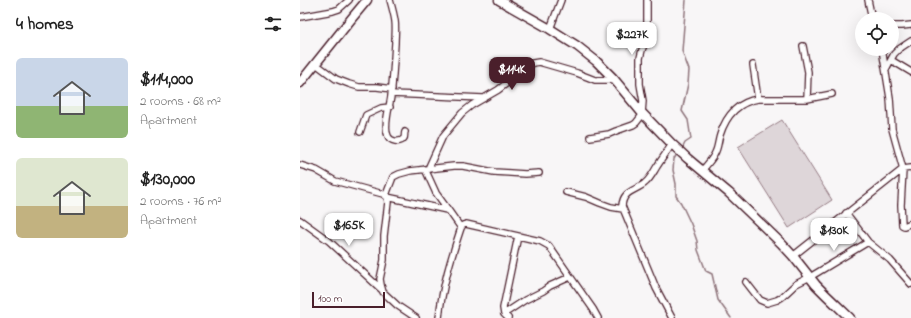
<!DOCTYPE html>
<meta charset="utf-8">
<style>
body{margin:0;font-family:"Indie Flower",sans-serif;background:#f2f2f2;color:#222;height:100vh;display:flex;flex-direction:column;font-size:15px;white-space:nowrap}
*{box-sizing:border-box;margin:0}
p{font-size:13px;color:#767676}
.icon{flex:none;width:22px;height:22px;fill:none;stroke:currentColor;stroke-width:2;stroke-linecap:round;stroke-linejoin:round}
.map{position:relative;flex:1;overflow:hidden}
.panel{display:flex;flex-direction:column;background:#fff;width:300px}
.panel>*{flex:none}
.fabs{position:absolute;left:555px;top:12px;display:grid;gap:8px}
.fabs a{display:grid;place-items:center;width:44px;height:44px;border-radius:50%;background:#fff;box-shadow:0 4px 16px #0002;font-size:20px}
.scale{position:absolute;left:12px;bottom:10px;width:73px;box-sizing:border-box;padding-left:4px;border:2px solid #4a1f2b;border-top:0;font-size:11px;line-height:14px;white-space:nowrap;color:#4a1f2b;-webkit-text-stroke:3px #fff;paint-order:stroke}
.price{position:absolute;translate:-50% -34px;padding:0 9px;border-radius:8px;background:#fff;color:#222;font-size:13px;line-height:26px;filter:drop-shadow(0 1px 2px #0008)}
.price::after{content:'';position:absolute;left:50%;top:24px;width:12px;height:9px;margin-left:-6px;background:inherit;clip-path:polygon(0 0,100% 0,50% 100%)}
.price.selected{background:#4a1f2b;color:#fff}
ul{padding:0;list-style:none}
li{display:flex;align-items:center;gap:12px;height:100px;padding:0 16px}
li span{display:grid;place-items:center;flex:none;width:112px;height:80px;border-radius:6px;color:#555}
li>.icon{margin-inline-start:auto}
span .icon{width:48px;height:48px;fill:#fffc;stroke-width:1}
li b{font-size:17px}
h2{display:flex;justify-content:space-between;align-items:center;height:48px;padding:0 16px;font-size:17px}
main{display:flex;flex:1;min-height:0}
.map>svg:first-child{display:block}
.green{fill:#ded6d9;stroke:#947a82}
.lines{fill:none;stroke-linecap:round;stroke-linejoin:round}
.stream{stroke:#8f747b;stroke-width:1.5}
.street-casing{stroke:#4a1f2b;stroke-width:8}
.secondary-casing{stroke:#4a1f2b;stroke-width:11}
.street{stroke:#fff;stroke-width:5.5}
.secondary{stroke:#fff;stroke-width:8}
</style>
<main>
<section class="panel">
<h2>4 homes<svg class="icon" aria-label="filters" viewBox="0 0 24 24"><path d="M4 7h16M4 17h16"/><circle cx="9" cy="7" r="2"/><circle cx="15" cy="17" r="2"/></svg></h2>
<ul>
<li><span style="background:linear-gradient(#c9d6e8 60%,#8fb573 0)"><svg class="icon" aria-label="home" viewBox="0 0 24 24"><path d="M3 11l9-7 9 7M6 9v11h12V9"/></svg></span><div><b>$114,000</b><p>2 rooms · 68 m²</p><p>Apartment</p></div></li>
<li><span style="background:linear-gradient(#dfe7d0 60%,#c2b280 0)"><svg class="icon" aria-label="home" viewBox="0 0 24 24"><path d="M3 11l9-7 9 7M6 9v11h12V9"/></svg></span><div><b>$130,000</b><p>2 rooms · 76 m²</p><p>Apartment</p></div></li>
</ul>
</section>
<div class="map">
<svg width="611" height="318" viewBox="0 0 611 318">
<rect width="100%" height="100%" fill="#f8f6f7"/>
<filter id="ink" filterUnits="userSpaceOnUse"><feTurbulence type="fractalNoise" baseFrequency=".025" numOctaves="2"/><feDisplacementMap in="SourceGraphic" scale="8" xChannelSelector="R" yChannelSelector="G"/><feConvolveMatrix kernelMatrix="1 2 1 2 8 2 1 2 1" color-interpolation-filters="sRGB"/></filter>
<g filter="url(#ink)">
<path class="green" d="M 482,120 L 532,200 L 489,228 L 438,147 Z"/>
<g class="lines">
<path class="stream" d="M 383,147 L 385,143 L 391,139 L 388,120 L 382,111 L 388,84 L 389,70 L 382,51 L 386,0
M 377,154 L 374,159 L 373,170 L 376,184 L 376,196 L 381,203 L 391,224 L 397,241 L 398,250 L 406,271 L 412,274 L 418,300 L 431,318"/>
<defs>
<path id="street" d="M 90,0 C 92,7 94,14 95,21 C 96,28 95,36 95,43 C 94,61 93,78 91,96 C 90,106 83,126 88,136 C 90,141 100,144 104,138 C 105,137 104,134 105,132
M 568,0 L 572,19
M 0,17 L 33,11 L 39,9 L 49,0
M 592,26 L 602,26 L 611,25
M 250,29 L 261,0
M 503,46 L 508,72 L 507,99
M 582,49 L 590,98 L 592,129 L 603,169 L 601,205 L 602,225 L 604,226 L 611,223
M 591,60 L 611,72
M 16,64 L 36,79 L 49,84 L 59,87 L 77,87 L 92,89
M 453,65 L 458,99
M 586,69 L 594,54 L 599,49 L 611,41
M 92,94 L 183,98
M 342,113 L 343,101 L 340,84 L 340,58 L 342,50 L 345,42 L 347,23 L 347,0
M 60,132 L 66,115 L 81,108 L 90,107
M 290,137 L 309,134 L 316,131 L 333,125 L 336,123 L 343,114
M 0,165 L 16,170 L 35,181 L 83,194 L 87,197 L 88,202 L 84,236 L 84,260 L 80,279 L 81,285 L 83,292 L 98,306 L 116,318
M 125,169 L 136,193 L 149,211
M 128,169 L 143,136 L 162,113 L 172,105 L 198,90 L 233,63 L 239,62 L 277,73 L 295,80 L 308,80 L 313,78
M 402,171 C 406,165 412,160 415,153 C 418,148 418,141 420,135 C 426,116 438,102 458,99 L 507,99 L 532,94
M 266,192 L 286,197 L 300,203 L 311,207 L 323,209
M 86,195 L 93,177 L 99,174 L 110,171 L 154,166 L 163,166 L 194,172 L 225,174 L 239,173
M 87,197 L 147,210 L 149,211 L 161,228
M 546,213 L 568,242 L 590,260 L 611,284
M 0,220 L 29,241 L 82,290
M 493,256 L 603,169 L 611,168
M 446,282 L 460,300 L 467,303 L 477,300 L 482,297 L 496,284 L 510,277 L 568,242
M 204,314 L 225,300 L 243,291 L 250,286 L 270,277
M 139,318 C 142,287 151,258 161,228 L 163,225 L 166,224 L 240,241 L 249,246 L 293,309 L 298,318
M 208,318 L 204,314 L 203,308 L 218,236
M 372,318 L 356,288 L 322,206 C 323,190 336,191 345,183 C 350,179 353,173 356,168 C 361,160 367,152 372,144"/>
<path id="secondary" d="M 199,0 L 250,29 L 277,46 L 296,61 L 313,78 L 342,113 L 372,144 L 387,158 L 429,193 L 481,243 L 493,256 L 516,285 L 526,295 L 550,318
M 0,83 L 52,18 L 67,0"/>
</defs>
<use href="#street" class="street-casing"/>
<use href="#secondary" class="secondary-casing"/>
<use href="#street" class="street"/>
<use href="#secondary" class="secondary"/>
</g>
</g>
</svg>
<div class="fabs">
<a><svg class="icon" aria-label="locate" viewBox="0 0 24 24"><circle cx="12" cy="12" r="6"/><path d="M12 2v4M12 18v4M2 12h4M18 12h4"/></svg></a>
</div>
<div class="scale">100 m</div>
<b class="price" style="left:332px;top:56px">$227K</b>
<b class="price selected" style="left:212px;top:91px">$114K</b>
<b class="price" style="left:49px;top:247px">$165K</b>
<b class="price" style="left:534px;top:252px">$130K</b>
</div>
</main>
